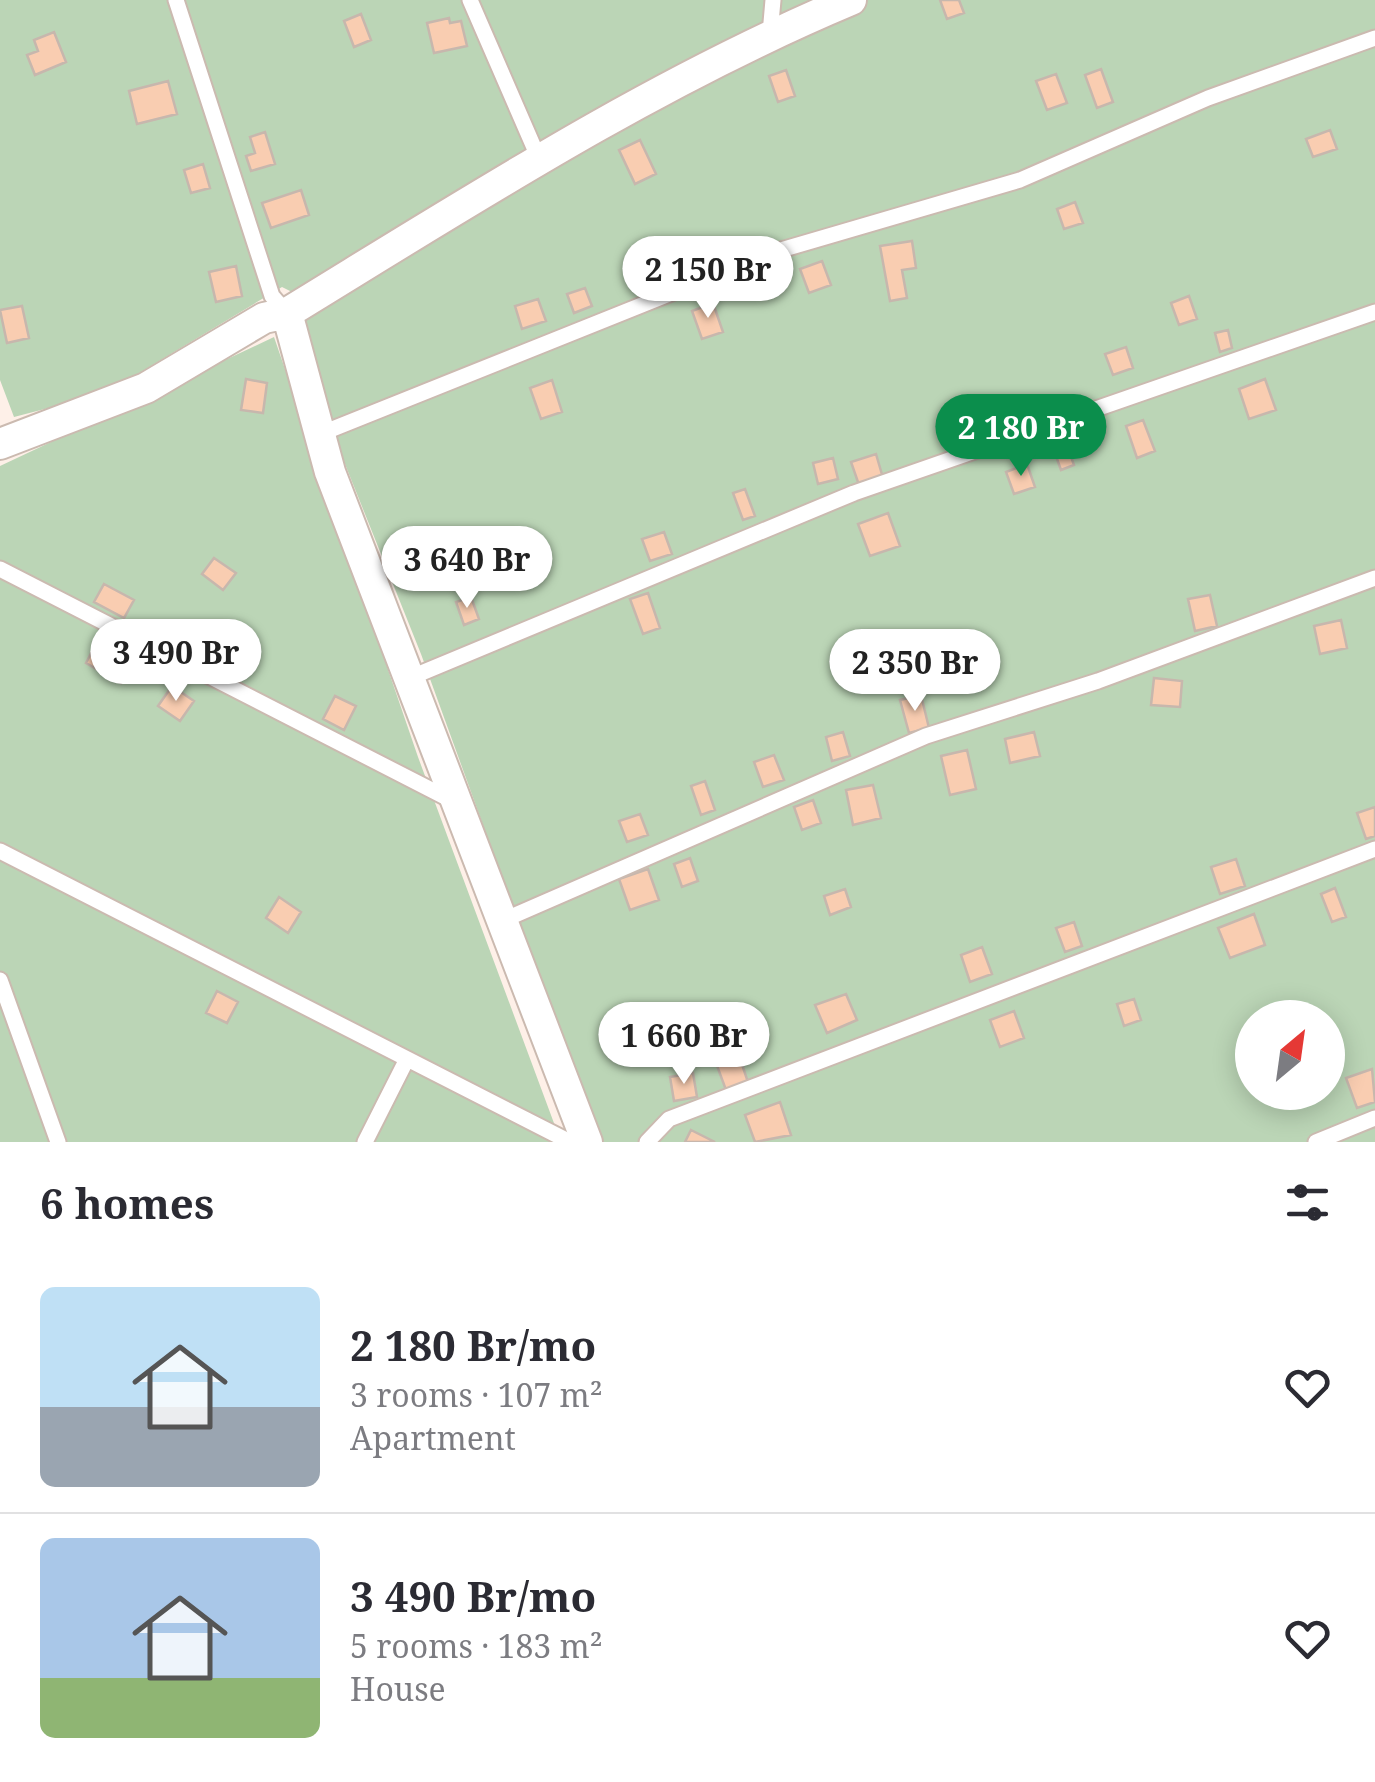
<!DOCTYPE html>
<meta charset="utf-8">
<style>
body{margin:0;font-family:"Noto Serif",serif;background:#f2f2f3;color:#2b2b33;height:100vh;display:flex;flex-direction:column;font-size:38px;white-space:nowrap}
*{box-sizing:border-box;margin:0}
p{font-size:32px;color:#7c7c81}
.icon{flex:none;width:55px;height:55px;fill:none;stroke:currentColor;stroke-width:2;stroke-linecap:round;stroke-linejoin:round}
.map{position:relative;height:1142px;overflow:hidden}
.sheet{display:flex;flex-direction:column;background:#fff;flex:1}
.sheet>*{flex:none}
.needle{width:65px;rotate:29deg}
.buttons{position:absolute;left:1235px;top:1000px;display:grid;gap:20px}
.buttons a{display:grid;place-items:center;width:110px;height:110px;border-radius:50%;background:#fff;box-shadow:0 5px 25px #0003;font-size:50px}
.price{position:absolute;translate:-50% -85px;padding:0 22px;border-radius:35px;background:#fff;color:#222;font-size:32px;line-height:65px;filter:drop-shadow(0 2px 5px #0008)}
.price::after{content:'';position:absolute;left:50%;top:60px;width:30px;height:22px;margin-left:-15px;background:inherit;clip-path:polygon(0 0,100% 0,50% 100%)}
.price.on{background:#0b8e4c;color:#fff}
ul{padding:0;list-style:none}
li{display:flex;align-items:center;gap:30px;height:250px;padding:0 40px}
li+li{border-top:2px solid #e1e1e2}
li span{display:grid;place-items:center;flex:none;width:280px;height:200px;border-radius:15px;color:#555}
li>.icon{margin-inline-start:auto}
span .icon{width:120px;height:120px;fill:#fffc;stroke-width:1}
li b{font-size:42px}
h2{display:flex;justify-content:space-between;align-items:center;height:120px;padding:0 40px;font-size:42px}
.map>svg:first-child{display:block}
.green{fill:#bbd5b6;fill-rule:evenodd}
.building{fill:#f9cdb1;stroke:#c7b7ad;stroke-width:2.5}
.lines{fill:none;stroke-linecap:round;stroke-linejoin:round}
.service-casing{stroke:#cbbab0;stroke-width:19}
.minor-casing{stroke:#cbbab0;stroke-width:34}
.service{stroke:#fff;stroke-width:15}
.minor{stroke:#fff;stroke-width:30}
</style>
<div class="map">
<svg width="1375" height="1142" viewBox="0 0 1375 1142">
<rect width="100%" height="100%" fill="#fef0e8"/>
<path class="green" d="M 0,0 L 1375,0 L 1375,1142 L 598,1142 L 421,654 L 337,444 L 294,293 L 282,287 L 106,393 L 14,417 L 0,380 ZM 1252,1018 L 1328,1018 L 1328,1092 L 1252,1092 Z
M 274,337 L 418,757 L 561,1142 L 0,1142 L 0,466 Z"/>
<path class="building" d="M 940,0 L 959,0 L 964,13 L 947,19 Z
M 361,14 L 371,40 L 354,47 L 344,21 Z
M 449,18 L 450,23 L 461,21 L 467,46 L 434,53 L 427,23 Z
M 54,32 L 66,62 L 35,75 L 27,55 L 38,51 L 34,40 Z
M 1101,69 L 1113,102 L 1097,108 L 1085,75 Z
M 786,70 L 795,96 L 778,102 L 769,76 Z
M 1056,74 L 1067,103 L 1047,110 L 1036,81 Z
M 168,81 L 177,114 L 137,124 L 129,91 Z
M 1330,130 L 1337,149 L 1313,157 L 1306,139 Z
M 265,132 L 275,164 L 251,171 L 246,156 L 255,153 L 250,137 Z
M 640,140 L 656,174 L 635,184 L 619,150 Z
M 203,164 L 210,188 L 191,193 L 184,170 Z
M 301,190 L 309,215 L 271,228 L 262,203 Z
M 1075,202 L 1083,223 L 1064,229 L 1057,209 Z
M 912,241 L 916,268 L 902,270 L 907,298 L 890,301 L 880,246 Z
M 822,261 L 831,285 L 809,293 L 800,269 Z
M 236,266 L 242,296 L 216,302 L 209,272 Z
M 585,288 L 592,306 L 574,313 L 567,294 Z
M 1189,296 L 1197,319 L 1179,325 L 1171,303 Z
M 538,299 L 546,321 L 522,329 L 515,306 Z
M 713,303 L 723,332 L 702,339 L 692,311 Z
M 22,306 L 29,338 L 7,343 L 0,310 Z
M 1228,330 L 1232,348 L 1220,352 L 1215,333 Z
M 1126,347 L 1133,368 L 1113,375 L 1105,354 Z
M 246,379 L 267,383 L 263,413 L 241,410 Z
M 1265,379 L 1276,410 L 1249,419 L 1239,389 Z
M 552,380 L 562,412 L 541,419 L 530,388 Z
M 977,414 L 979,436 L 960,438 L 958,416 Z
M 1143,420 L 1155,451 L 1137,458 L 1126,426 Z
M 1065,440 L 1074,465 L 1061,470 L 1052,445 Z
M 876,454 L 883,478 L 859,485 L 851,462 Z
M 833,458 L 838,479 L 818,484 L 813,463 Z
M 1027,464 L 1035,487 L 1014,494 L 1006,472 Z
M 745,489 L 755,516 L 743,520 L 733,493 Z
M 888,513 L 900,546 L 870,556 L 858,524 Z
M 664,532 L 672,554 L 650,561 L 642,539 Z
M 214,558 L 236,573 L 223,590 L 202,574 Z
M 104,584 L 134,600 L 124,618 L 94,602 Z
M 648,593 L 660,628 L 643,634 L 630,599 Z
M 1210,595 L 1217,626 L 1195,631 L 1188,599 Z
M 471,597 L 479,619 L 464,625 L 456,602 Z
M 1341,620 L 1347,648 L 1320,654 L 1314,626 Z
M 97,642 L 132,662 L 121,683 L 86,663 Z
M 1154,678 L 1182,681 L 1180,707 L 1151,705 Z
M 172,686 L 194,701 L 180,721 L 158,706 Z
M 921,695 L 929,728 L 909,733 L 900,700 Z
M 335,696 L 356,706 L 344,730 L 323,719 Z
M 843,732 L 850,756 L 832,761 L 826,737 Z
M 1034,732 L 1040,756 L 1010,763 L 1005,739 Z
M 967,750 L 976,789 L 950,795 L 941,756 Z
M 774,755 L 784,780 L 763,787 L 754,762 Z
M 705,781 L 715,810 L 701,815 L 691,786 Z
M 873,785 L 881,818 L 853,825 L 846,790 Z
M 813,800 L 821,823 L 802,830 L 794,807 Z
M 1375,807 L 1375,836 L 1366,839 L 1357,813 Z
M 640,814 L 648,835 L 627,842 L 619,821 Z
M 690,858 L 698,881 L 682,887 L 674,864 Z
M 1236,859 L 1245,886 L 1220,894 L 1211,867 Z
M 648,869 L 659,900 L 630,910 L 619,879 Z
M 1335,888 L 1346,917 L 1332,922 L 1321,894 Z
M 845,889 L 851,907 L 830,915 L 824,896 Z
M 279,897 L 301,912 L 288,933 L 266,918 Z
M 1254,914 L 1265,945 L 1230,958 L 1218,928 Z
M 1074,922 L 1082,946 L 1065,952 L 1056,928 Z
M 982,947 L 992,974 L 970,982 L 961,955 Z
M 217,991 L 238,1002 L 227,1023 L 206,1013 Z
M 846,994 L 857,1020 L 827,1033 L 815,1005 Z
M 1134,999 L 1141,1020 L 1124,1026 L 1117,1004 Z
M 1014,1011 L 1024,1038 L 1000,1047 L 990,1020 Z
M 736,1047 L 748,1082 L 726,1090 L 713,1055 Z
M 1372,1069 L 1375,1102 L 1357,1108 L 1346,1078 Z
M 693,1073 L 697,1097 L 674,1101 L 670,1077 Z
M 780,1102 L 791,1135 L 755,1142 L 745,1115 Z
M 691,1130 L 715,1142 L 685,1142 Z"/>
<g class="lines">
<defs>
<path id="service" d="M 176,0 L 272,296 L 287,313
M 470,0 L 539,159
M 770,34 L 773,0
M 320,434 L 774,252 L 1020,180 L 1208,98 L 1375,38
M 0,569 L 453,801
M 407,679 L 854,493 L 1375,312
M 0,851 L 570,1142
M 499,922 L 926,736 L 1098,681 L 1375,578
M 0,980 L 58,1142
M 365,1142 L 407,1059
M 647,1142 L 669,1119 L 1375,849
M 1316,1142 L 1375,1118"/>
<path id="minor" d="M 287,313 L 330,472 L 587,1142
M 0,444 L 146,388 L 264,318 L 287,313 C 470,201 653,83 851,0"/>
</defs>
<use href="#service" class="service-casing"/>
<use href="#minor" class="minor-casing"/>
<use href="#service" class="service"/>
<use href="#minor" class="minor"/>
</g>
</svg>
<div class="buttons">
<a><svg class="needle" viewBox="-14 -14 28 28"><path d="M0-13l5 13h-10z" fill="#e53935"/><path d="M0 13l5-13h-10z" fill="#7c7c81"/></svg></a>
</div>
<b class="price" style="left:708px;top:321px">2 150 Br</b>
<b class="price on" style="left:1021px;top:479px">2 180 Br</b>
<b class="price" style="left:467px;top:611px">3 640 Br</b>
<b class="price" style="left:176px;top:704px">3 490 Br</b>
<b class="price" style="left:915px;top:714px">2 350 Br</b>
<b class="price" style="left:684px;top:1087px">1 660 Br</b>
</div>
<section class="sheet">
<h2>6 homes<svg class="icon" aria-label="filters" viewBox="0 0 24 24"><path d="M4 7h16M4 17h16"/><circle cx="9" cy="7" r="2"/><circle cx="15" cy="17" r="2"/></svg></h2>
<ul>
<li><span style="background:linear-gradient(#bfe0f5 60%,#9aa5b1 0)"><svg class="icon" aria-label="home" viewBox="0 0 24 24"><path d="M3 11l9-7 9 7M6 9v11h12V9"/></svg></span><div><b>2 180 Br/mo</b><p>3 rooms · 107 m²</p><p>Apartment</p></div><svg class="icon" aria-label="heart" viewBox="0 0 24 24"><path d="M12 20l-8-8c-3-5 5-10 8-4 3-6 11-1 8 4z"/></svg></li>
<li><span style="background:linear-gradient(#a9c7e8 70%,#8fb573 0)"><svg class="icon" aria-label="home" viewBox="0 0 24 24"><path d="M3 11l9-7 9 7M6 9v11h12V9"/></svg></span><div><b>3 490 Br/mo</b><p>5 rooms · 183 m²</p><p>House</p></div><svg class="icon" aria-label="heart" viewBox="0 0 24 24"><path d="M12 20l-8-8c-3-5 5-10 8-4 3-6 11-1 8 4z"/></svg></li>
</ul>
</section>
